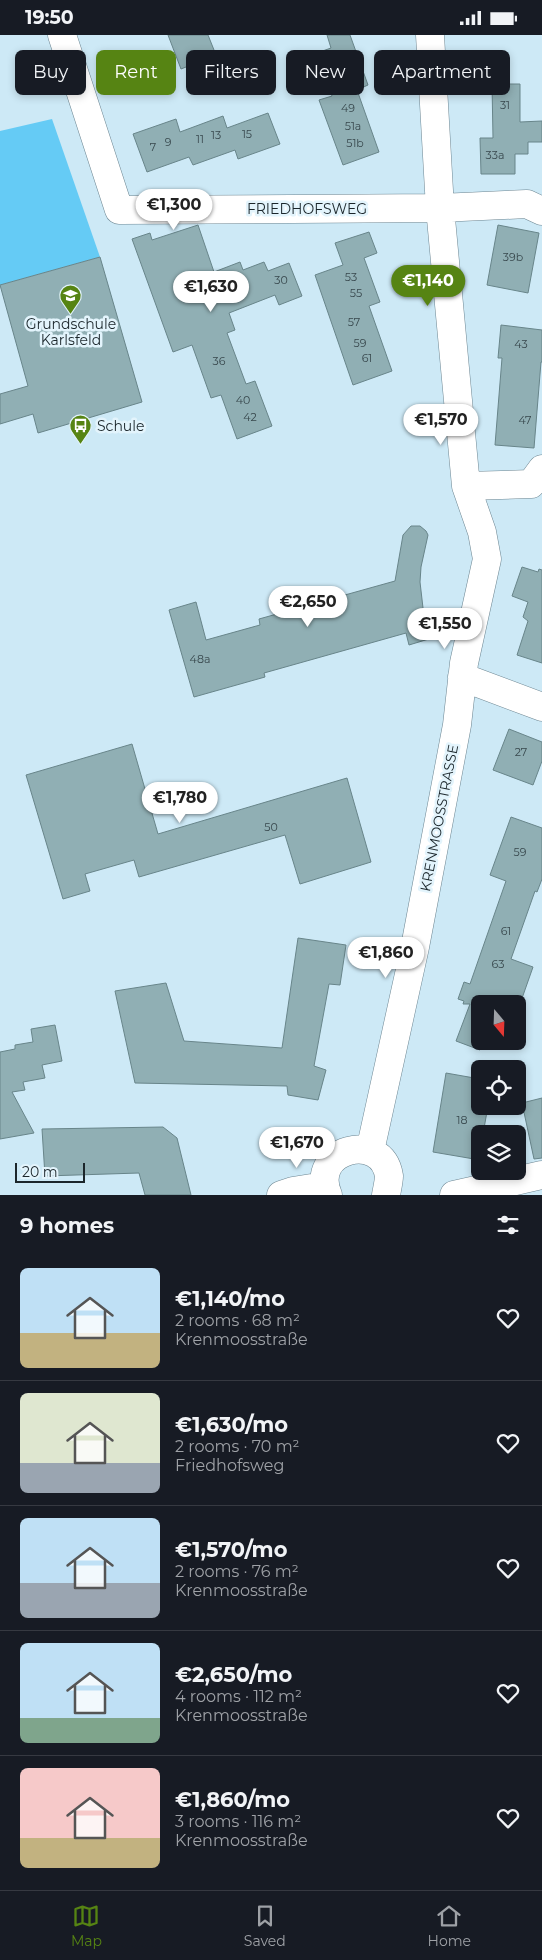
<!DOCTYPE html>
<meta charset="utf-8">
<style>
body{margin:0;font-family:Montserrat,sans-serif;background:#20242c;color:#f1f3f6;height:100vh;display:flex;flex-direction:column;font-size:19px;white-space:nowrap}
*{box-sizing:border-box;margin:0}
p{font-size:16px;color:#9ea1a6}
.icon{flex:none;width:28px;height:28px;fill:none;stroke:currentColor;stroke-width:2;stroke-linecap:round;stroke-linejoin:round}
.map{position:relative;height:1160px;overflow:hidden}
.details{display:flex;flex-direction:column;background:#171b24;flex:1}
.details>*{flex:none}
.top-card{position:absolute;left:15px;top:15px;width:512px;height:45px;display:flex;gap:10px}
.needle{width:32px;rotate:161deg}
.fabs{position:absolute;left:471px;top:960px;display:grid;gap:10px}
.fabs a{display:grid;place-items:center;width:55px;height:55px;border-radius:8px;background:#171b24;box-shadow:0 2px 8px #0003;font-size:25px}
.scale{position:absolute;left:15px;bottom:12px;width:70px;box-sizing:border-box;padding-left:5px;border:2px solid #1b262b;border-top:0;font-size:14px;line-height:18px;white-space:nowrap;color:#1b262b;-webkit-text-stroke:4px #e3f4fc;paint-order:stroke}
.price{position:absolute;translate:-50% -42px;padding:0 11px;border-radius:18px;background:#fff;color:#222;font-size:16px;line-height:32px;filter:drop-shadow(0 1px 2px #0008)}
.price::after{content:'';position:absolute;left:50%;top:30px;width:15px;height:11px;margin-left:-8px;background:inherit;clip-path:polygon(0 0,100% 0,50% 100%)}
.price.selected{background:#568413;color:#fff}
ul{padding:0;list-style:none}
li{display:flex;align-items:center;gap:15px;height:125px;padding:0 20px}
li+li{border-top:1px solid #363941}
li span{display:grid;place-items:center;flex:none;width:140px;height:100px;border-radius:8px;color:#555}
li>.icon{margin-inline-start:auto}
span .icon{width:60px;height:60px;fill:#fffc;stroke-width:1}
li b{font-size:21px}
h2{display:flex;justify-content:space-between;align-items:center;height:60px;padding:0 20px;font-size:21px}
.tag{padding:0 18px;border-radius:8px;background:#171b24;box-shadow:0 2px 8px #0003;font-size:18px;line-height:45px}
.tag.selected{background:#568413;color:#fff}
.status{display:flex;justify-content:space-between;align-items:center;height:35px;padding:0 25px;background:#171b24;direction:ltr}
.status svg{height:14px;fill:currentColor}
.tab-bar{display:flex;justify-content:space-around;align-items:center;height:70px;border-top:1px solid #363941;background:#171b24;font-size:14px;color:#9ea1a6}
.tab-bar a{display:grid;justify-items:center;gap:2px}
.tab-bar .selected{color:#568413}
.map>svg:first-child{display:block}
.green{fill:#65cbf5}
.building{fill:#90afb4;stroke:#68858a}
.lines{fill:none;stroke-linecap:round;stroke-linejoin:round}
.minor-casing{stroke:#6d8692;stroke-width:29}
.minor{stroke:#fff;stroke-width:28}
.labels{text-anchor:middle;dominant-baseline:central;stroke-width:5;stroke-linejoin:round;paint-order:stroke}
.number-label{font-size:11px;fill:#38484d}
.street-label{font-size:14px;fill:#1b262b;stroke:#e3f4fc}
.poi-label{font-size:14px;fill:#1b262b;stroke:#e3f4fc}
</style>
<div class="status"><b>19:50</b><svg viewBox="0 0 49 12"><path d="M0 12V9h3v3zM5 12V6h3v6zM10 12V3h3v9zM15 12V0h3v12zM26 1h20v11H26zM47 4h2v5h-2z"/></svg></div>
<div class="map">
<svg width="542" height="1160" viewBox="0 0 542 1160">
<rect width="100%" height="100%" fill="#cde9f6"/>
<path class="green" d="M 52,84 L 100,222 L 0,250 L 0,96 Z"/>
<path class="building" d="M 168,0 L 208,0 L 216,20 L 181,34 Z
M 327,0 L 350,0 L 368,50 L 357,55 L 379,117 L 343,130 L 319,65 L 332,61 L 317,18 L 331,13 Z
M 492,49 L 520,49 L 520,87 L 542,86 L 542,107 L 528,107 L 528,119 L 515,119 L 515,139 L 481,139 L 480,103 L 493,103 Z
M 268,78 L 280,109 L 238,124 L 235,115 L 193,130 L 189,122 L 147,137 L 133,99 L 176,84 L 180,97 L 223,81 L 227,93 Z
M 198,190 L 214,237 L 240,227 L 243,235 L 264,227 L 268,236 L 289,228 L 302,261 L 279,270 L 275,260 L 229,278 L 235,295 L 227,298 L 246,349 L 255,346 L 272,391 L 237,404 L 221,360 L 211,363 L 192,310 L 173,317 L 132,204 L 150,198 L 152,205 Z
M 498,190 L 539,198 L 528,258 L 487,250 Z
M 369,197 L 377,218 L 364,223 L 380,267 L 369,271 L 392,336 L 353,350 L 315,240 L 343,230 L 335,208 Z
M 100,222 L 142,367 L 38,398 L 33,379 L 0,389 L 0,359 L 28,351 L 0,250 Z
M 501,290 L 542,295 L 542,327 L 541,327 L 534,413 L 495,410 L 502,323 L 498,323 Z
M 411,491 L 420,491 L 426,496 L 428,500 L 421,532 L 420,547 L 423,573 L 432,603 L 409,610 L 406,598 L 264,638 L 265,642 L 194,662 L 169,575 L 196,567 L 206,605 L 260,590 L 259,584 L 395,546 L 403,500 Z
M 522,532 L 538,537 L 539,534 L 542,535 L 542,628 L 517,620 L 528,586 L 523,582 L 528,567 L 512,561 Z
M 509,694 L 542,707 L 542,726 L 533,750 L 493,735 Z
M 132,709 L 158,799 L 347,743 L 371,827 L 300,849 L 285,800 L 139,842 L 134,825 L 85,839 L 90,856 L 63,864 L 26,740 Z
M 511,782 L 542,793 L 542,844 L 537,857 L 535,856 L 511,924 L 533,932 L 520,969 L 480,969 L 480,1015 L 456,1006 L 470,969 L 463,969 L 464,966 L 458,964 L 464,947 L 470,949 L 506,846 L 490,840 Z
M 298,903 L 346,910 L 340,950 L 329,949 L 314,1031 L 326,1035 L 318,1065 L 288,1060 L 287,1051 L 135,1048 L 115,956 L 166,948 L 184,1006 L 282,1013 Z
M 55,990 L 62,1026 L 42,1030 L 45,1043 L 23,1047 L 25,1055 L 12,1057 L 34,1098 L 0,1104 L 0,1017 L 15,1014 L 15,1010 L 33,1007 L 31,994 Z
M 446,1038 L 480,1044 L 480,1071 L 488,1071 L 483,1099 L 480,1099 L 480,1125 L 433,1117 Z
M 542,1063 L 542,1123 L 534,1124 L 522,1068 Z
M 163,1092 L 177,1103 L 191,1160 L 145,1160 L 139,1138 L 45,1141 L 42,1094 Z"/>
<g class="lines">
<defs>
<path id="minor" d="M 62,0 L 119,175 L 440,173 L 527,169 L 542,176
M 466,451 L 531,449 L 542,434
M 462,642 L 542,672
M 370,1116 L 415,912 L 457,690 L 464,628 L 487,524 L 482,497 L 466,451 L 463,419 L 440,173 L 430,0
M 281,1160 L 293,1156 L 324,1151
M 328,1160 C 308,1114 382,1095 389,1141 C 389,1146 387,1154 386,1160
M 454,1160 L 542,1140"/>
</defs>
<use href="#minor" class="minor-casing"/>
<use href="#minor" class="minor"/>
</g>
<defs>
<symbol id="school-pin" viewBox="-11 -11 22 30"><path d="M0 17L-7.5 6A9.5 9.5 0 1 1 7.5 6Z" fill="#568413" stroke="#e3f4fc"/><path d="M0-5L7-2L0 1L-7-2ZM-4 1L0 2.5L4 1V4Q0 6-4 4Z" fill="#fff"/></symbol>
<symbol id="bus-pin" viewBox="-11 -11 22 30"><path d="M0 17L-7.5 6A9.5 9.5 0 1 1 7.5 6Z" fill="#568413" stroke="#e3f4fc"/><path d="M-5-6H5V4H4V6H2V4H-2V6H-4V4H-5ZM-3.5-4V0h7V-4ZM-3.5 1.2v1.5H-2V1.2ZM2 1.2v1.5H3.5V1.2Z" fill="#fff"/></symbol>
</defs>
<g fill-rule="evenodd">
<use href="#school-pin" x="58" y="248" width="25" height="34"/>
<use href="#bus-pin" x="68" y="378" width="25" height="34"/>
</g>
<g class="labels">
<g class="number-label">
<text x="505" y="70">31</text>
<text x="348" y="73">49</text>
<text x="353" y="91">51a</text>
<text x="247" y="99">15</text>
<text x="216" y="100">13</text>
<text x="200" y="104">11</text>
<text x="168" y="107">9</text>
<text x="355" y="108">51b</text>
<text x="153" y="112">7</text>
<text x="495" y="120">33a</text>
<text x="513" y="222">39b</text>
<text x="351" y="242">53</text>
<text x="281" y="245">30</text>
<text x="356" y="258">55</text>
<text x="354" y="287">57</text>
<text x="360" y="308">59</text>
<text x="521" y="309">43</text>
<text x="367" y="323">61</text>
<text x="219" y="326">36</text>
<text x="243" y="365">40</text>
<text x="250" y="382">42</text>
<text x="525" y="385">47</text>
<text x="200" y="624">48a</text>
<text x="521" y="717">27</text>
<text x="271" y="792">50</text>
<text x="520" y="817">59</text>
<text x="506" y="896">61</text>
<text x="498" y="929">63</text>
<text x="462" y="1085">18</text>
</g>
<g class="street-label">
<text x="307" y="174">FRIEDHOFSWEG</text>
<text transform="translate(439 783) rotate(-79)">KRENMOOSSTRASSE</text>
</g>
<g class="poi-label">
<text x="71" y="289">Grundschule<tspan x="71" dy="16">Karlsfeld</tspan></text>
<text x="97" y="391" text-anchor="start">Schule</text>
</g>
</g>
</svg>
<div class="fabs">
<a><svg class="needle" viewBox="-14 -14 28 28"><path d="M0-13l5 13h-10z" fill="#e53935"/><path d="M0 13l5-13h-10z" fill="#9ea1a6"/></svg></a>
<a><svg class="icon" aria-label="locate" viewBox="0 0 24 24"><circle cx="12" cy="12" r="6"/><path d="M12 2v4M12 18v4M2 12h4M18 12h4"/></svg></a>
<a><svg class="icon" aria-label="layers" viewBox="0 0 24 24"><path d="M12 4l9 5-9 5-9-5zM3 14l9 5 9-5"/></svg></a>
</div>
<div class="scale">20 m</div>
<b class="price" style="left:174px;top:196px">€1,300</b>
<b class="price selected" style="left:428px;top:272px">€1,140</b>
<b class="price" style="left:211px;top:278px">€1,630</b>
<b class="price" style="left:441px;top:411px">€1,570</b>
<b class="price" style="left:308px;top:593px">€2,650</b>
<b class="price" style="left:445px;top:615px">€1,550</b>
<b class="price" style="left:180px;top:789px">€1,780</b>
<b class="price" style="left:386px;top:944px">€1,860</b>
<b class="price" style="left:297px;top:1134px">€1,670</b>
<div class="top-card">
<a class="tag">Buy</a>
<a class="tag selected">Rent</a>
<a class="tag">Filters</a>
<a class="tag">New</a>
<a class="tag">Apartment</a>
</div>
</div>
<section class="details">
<h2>9 homes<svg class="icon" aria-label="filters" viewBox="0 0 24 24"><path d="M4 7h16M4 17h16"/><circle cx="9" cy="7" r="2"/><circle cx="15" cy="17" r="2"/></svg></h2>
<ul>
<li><span style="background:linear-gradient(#bfe0f5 65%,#c2b280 0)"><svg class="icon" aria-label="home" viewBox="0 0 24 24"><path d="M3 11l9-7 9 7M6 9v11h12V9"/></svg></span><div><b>€1,140/mo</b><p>2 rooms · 68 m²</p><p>Krenmoosstraße</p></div><svg class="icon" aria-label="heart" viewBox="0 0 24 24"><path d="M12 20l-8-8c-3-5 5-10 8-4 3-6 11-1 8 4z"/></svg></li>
<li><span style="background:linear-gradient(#dfe7d0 70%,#9aa5b1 0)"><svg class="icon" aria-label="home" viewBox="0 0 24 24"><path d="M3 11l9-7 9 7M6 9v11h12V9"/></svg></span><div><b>€1,630/mo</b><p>2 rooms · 70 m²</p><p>Friedhofsweg</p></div><svg class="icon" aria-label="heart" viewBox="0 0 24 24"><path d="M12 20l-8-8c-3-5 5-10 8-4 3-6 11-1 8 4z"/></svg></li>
<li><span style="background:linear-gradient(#bfe0f5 65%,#9aa5b1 0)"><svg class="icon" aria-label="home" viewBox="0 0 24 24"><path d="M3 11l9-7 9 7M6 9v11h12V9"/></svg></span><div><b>€1,570/mo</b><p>2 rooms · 76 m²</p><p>Krenmoosstraße</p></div><svg class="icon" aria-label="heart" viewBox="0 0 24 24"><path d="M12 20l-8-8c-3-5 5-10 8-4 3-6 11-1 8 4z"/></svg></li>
<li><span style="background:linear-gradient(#bfe0f5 75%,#7fa58c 0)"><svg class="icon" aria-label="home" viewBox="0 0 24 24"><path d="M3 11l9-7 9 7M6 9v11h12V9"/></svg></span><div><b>€2,650/mo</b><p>4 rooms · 112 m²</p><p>Krenmoosstraße</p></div><svg class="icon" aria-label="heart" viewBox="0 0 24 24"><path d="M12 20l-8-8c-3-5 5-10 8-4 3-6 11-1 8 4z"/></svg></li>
<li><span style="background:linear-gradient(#f6c9c9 70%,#c2b280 0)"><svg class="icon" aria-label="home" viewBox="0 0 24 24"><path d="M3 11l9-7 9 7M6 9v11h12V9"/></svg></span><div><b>€1,860/mo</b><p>3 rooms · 116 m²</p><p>Krenmoosstraße</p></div><svg class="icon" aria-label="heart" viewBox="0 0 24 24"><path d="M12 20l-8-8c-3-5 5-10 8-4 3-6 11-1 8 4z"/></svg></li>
</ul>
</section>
<nav class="tab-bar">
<a class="selected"><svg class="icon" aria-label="map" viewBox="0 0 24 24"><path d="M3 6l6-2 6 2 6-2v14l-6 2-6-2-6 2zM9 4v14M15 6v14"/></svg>Map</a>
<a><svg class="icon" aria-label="saved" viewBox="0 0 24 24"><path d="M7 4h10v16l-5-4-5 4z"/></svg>Saved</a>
<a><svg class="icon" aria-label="home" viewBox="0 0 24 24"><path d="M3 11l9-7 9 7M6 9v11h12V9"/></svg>Home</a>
</nav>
